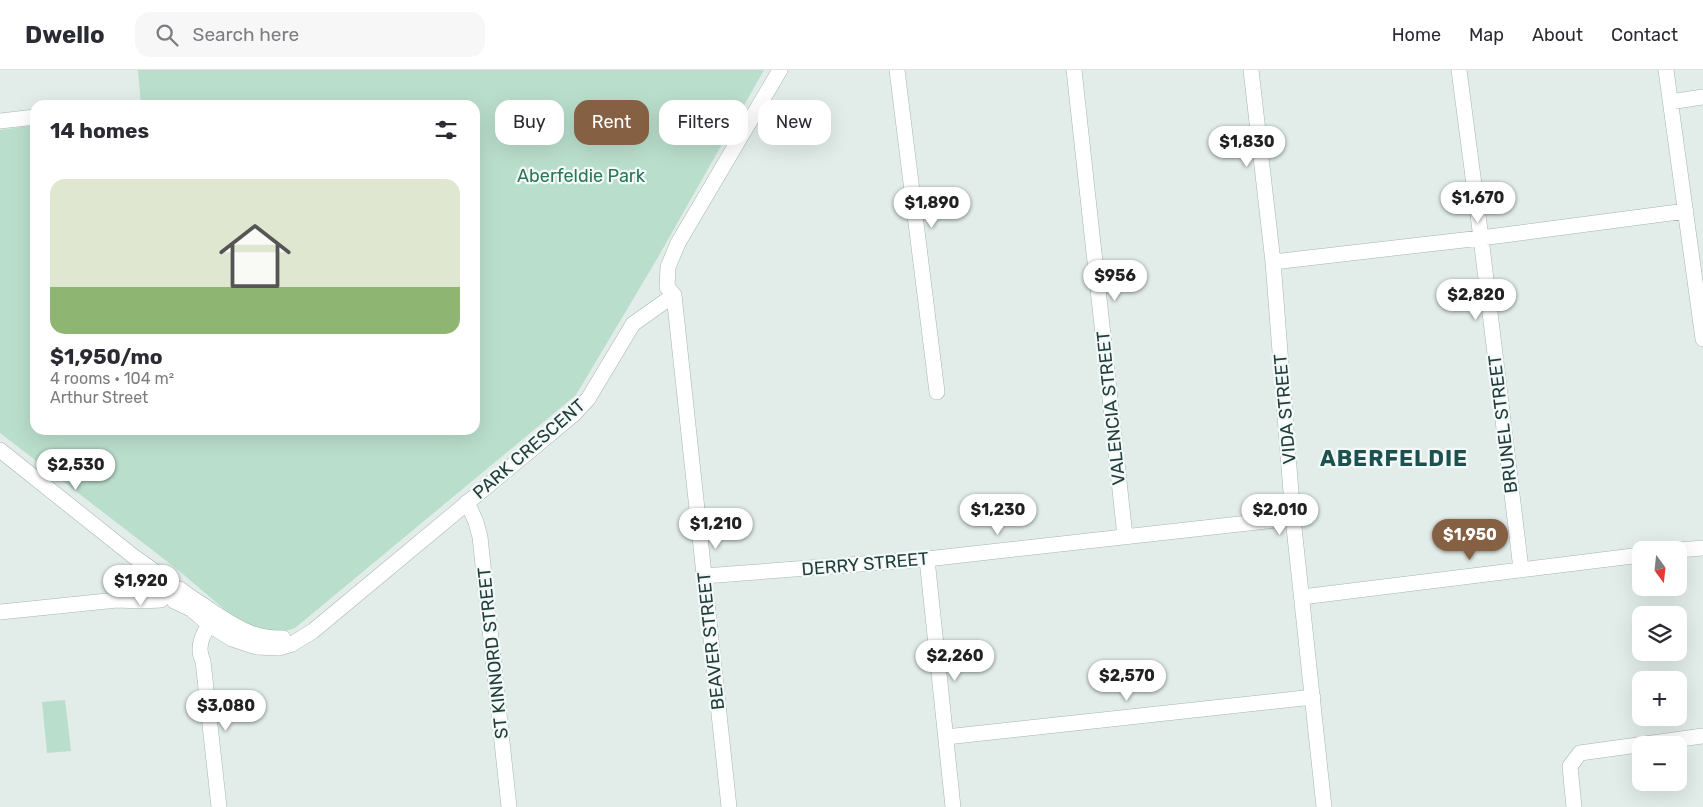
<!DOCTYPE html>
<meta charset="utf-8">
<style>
body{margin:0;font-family:Rubik,sans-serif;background:#f7f7f7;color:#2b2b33;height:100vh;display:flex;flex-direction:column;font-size:19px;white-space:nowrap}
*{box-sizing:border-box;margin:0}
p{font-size:16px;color:#7c7c81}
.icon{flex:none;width:28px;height:28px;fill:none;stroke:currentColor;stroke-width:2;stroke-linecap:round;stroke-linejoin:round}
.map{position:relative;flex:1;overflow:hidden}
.sheet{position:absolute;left:30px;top:30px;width:450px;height:335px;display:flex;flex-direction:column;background:#fff;border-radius:15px;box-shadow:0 5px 20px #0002}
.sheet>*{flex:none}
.top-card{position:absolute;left:495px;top:30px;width:475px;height:45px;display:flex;gap:10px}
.needle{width:32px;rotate:165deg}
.tools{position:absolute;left:1632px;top:471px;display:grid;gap:10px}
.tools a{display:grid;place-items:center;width:55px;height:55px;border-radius:10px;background:#fff;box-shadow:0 5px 20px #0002;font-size:25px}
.price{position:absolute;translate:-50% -42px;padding:0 11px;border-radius:18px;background:#fff;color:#222;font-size:16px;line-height:32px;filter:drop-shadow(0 1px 2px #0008)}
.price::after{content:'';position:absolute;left:50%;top:30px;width:15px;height:11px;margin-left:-8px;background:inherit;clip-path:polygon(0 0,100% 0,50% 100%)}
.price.current{background:#866043;color:#fff}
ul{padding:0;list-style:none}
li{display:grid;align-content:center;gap:10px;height:265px;padding:0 20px}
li+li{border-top:1px solid #e1e1e2}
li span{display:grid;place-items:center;height:155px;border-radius:15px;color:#555}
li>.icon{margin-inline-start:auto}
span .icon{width:90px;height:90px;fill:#fffc;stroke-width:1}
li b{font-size:21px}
h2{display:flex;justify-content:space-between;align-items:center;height:60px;padding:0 20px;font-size:21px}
.chip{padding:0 18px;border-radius:15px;background:#fff;box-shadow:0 5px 20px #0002;font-size:18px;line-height:45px}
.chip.current{background:#866043;color:#fff}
header{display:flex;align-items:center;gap:30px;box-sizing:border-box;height:70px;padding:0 25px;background:#fff;border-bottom:1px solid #e1e1e2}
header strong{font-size:24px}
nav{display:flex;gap:28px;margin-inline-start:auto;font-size:18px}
.search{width:350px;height:45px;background:#f7f7f7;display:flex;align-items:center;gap:12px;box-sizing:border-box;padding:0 18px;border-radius:15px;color:#7c7c81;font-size:19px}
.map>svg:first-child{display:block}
.green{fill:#badecc}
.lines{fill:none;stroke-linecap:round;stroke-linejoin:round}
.minor-casing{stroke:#a4b5b3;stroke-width:16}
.minor{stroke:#fff;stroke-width:15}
.labels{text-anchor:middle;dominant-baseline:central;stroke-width:4.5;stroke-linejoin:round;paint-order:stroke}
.park-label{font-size:18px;fill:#2a7658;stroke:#f3f9f7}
.street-label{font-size:18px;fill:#213e3d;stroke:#f3f9f7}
.district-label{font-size:22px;font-weight:bold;letter-spacing:1px;fill:#1c5150;stroke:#f3f9f7}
</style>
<header>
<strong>Dwello</strong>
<div class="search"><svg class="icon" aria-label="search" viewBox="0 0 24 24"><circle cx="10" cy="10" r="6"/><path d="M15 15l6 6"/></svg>Search here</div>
<nav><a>Home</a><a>Map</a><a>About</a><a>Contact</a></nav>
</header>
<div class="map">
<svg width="1703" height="737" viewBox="0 0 1703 737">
<rect width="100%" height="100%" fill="#e2edea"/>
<path class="green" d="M 138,0 L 764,0 L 657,189 L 576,325 L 295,558 L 279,563 L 251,559 L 232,546 L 177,499 L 0,363 L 0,60 L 35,55 L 35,360 L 475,360 L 475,35 L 141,35 Z
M 65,630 L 71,681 L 47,683 L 42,632 Z"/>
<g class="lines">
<defs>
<path id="minor" d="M 897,0 L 937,322
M 1074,0 L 1125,466
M 1251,0 L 1273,192 L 1293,448 L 1324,737
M 1459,0 L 1481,168 L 1521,499
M 1666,0 L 1703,269
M 1670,32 L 1703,27
M 0,51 L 35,47
M 1273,192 L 1481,168 L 1686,141
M 674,225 L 729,737
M 674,225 L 667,217 L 668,197 L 678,173 L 780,0
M 0,380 L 133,486 L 164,508
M 467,432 L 476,452 L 480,467 L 509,737
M 1679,480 L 1703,478
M 927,489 L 953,737
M 704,506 L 927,489 L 1293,448
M 180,519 C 191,528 202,534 213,542 C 237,557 253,569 283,568
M 1302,527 L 1641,485
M 123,528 L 153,515
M 174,531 L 191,539 L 211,556 L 232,569 L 256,577 L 279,578 L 292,574 L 313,561 L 574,344 L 588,329 L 633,254 L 674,225
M 0,542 L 117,530 L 142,531 L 161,530
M 216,544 C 207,558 194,574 203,591 L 219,737
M 946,667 L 1313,627
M 1574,737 L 1570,696 L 1580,683 L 1703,666"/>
</defs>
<use href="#minor" class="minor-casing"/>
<use href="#minor" class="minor"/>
</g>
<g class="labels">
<g class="park-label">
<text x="581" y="106">Aberfeldie Park</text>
</g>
<g class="street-label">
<text transform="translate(1111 338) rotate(-96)">VALENCIA STREET</text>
<text transform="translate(1285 339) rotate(-95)">VIDA STREET</text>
<text transform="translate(1503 354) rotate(-97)">BRUNEL STREET</text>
<text transform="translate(529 379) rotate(-41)">PARK CRESCENT</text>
<text transform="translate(865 494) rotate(-5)">DERRY STREET</text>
<text transform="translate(711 571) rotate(-96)">BEAVER STREET</text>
<text transform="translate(493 583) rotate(-96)">ST KINNORD STREET</text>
</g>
<g class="district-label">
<text x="1394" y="388">ABERFELDIE</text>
</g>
</g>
</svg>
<div class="tools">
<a><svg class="needle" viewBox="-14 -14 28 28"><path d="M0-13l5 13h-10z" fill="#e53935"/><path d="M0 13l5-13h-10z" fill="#7c7c81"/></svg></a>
<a><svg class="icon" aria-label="layers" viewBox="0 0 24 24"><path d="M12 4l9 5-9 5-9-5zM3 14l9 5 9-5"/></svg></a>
<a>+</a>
<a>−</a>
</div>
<b class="price" style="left:1247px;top:98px">$1,830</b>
<b class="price" style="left:1478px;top:154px">$1,670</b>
<b class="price" style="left:932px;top:159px">$1,890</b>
<b class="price" style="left:1115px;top:232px">$956</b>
<b class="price" style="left:1476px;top:251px">$2,820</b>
<b class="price" style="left:76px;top:421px">$2,530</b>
<b class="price" style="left:998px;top:466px">$1,230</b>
<b class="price" style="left:1280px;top:466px">$2,010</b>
<b class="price" style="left:716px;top:480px">$1,210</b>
<b class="price current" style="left:1470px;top:491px">$1,950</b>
<b class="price" style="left:141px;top:537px">$1,920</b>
<b class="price" style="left:955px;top:612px">$2,260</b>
<b class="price" style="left:1127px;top:632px">$2,570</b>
<b class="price" style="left:226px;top:662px">$3,080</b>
<div class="top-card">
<a class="chip">Buy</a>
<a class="chip current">Rent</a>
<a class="chip">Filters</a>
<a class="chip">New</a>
</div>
<section class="sheet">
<h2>14 homes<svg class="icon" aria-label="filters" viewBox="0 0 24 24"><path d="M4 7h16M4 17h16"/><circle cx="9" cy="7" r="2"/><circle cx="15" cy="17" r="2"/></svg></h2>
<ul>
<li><span style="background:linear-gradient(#dfe7d0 70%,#8fb573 0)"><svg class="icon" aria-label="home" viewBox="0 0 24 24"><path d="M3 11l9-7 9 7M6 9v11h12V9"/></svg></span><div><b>$1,950/mo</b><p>4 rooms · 104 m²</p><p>Arthur Street</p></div></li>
</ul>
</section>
</div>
